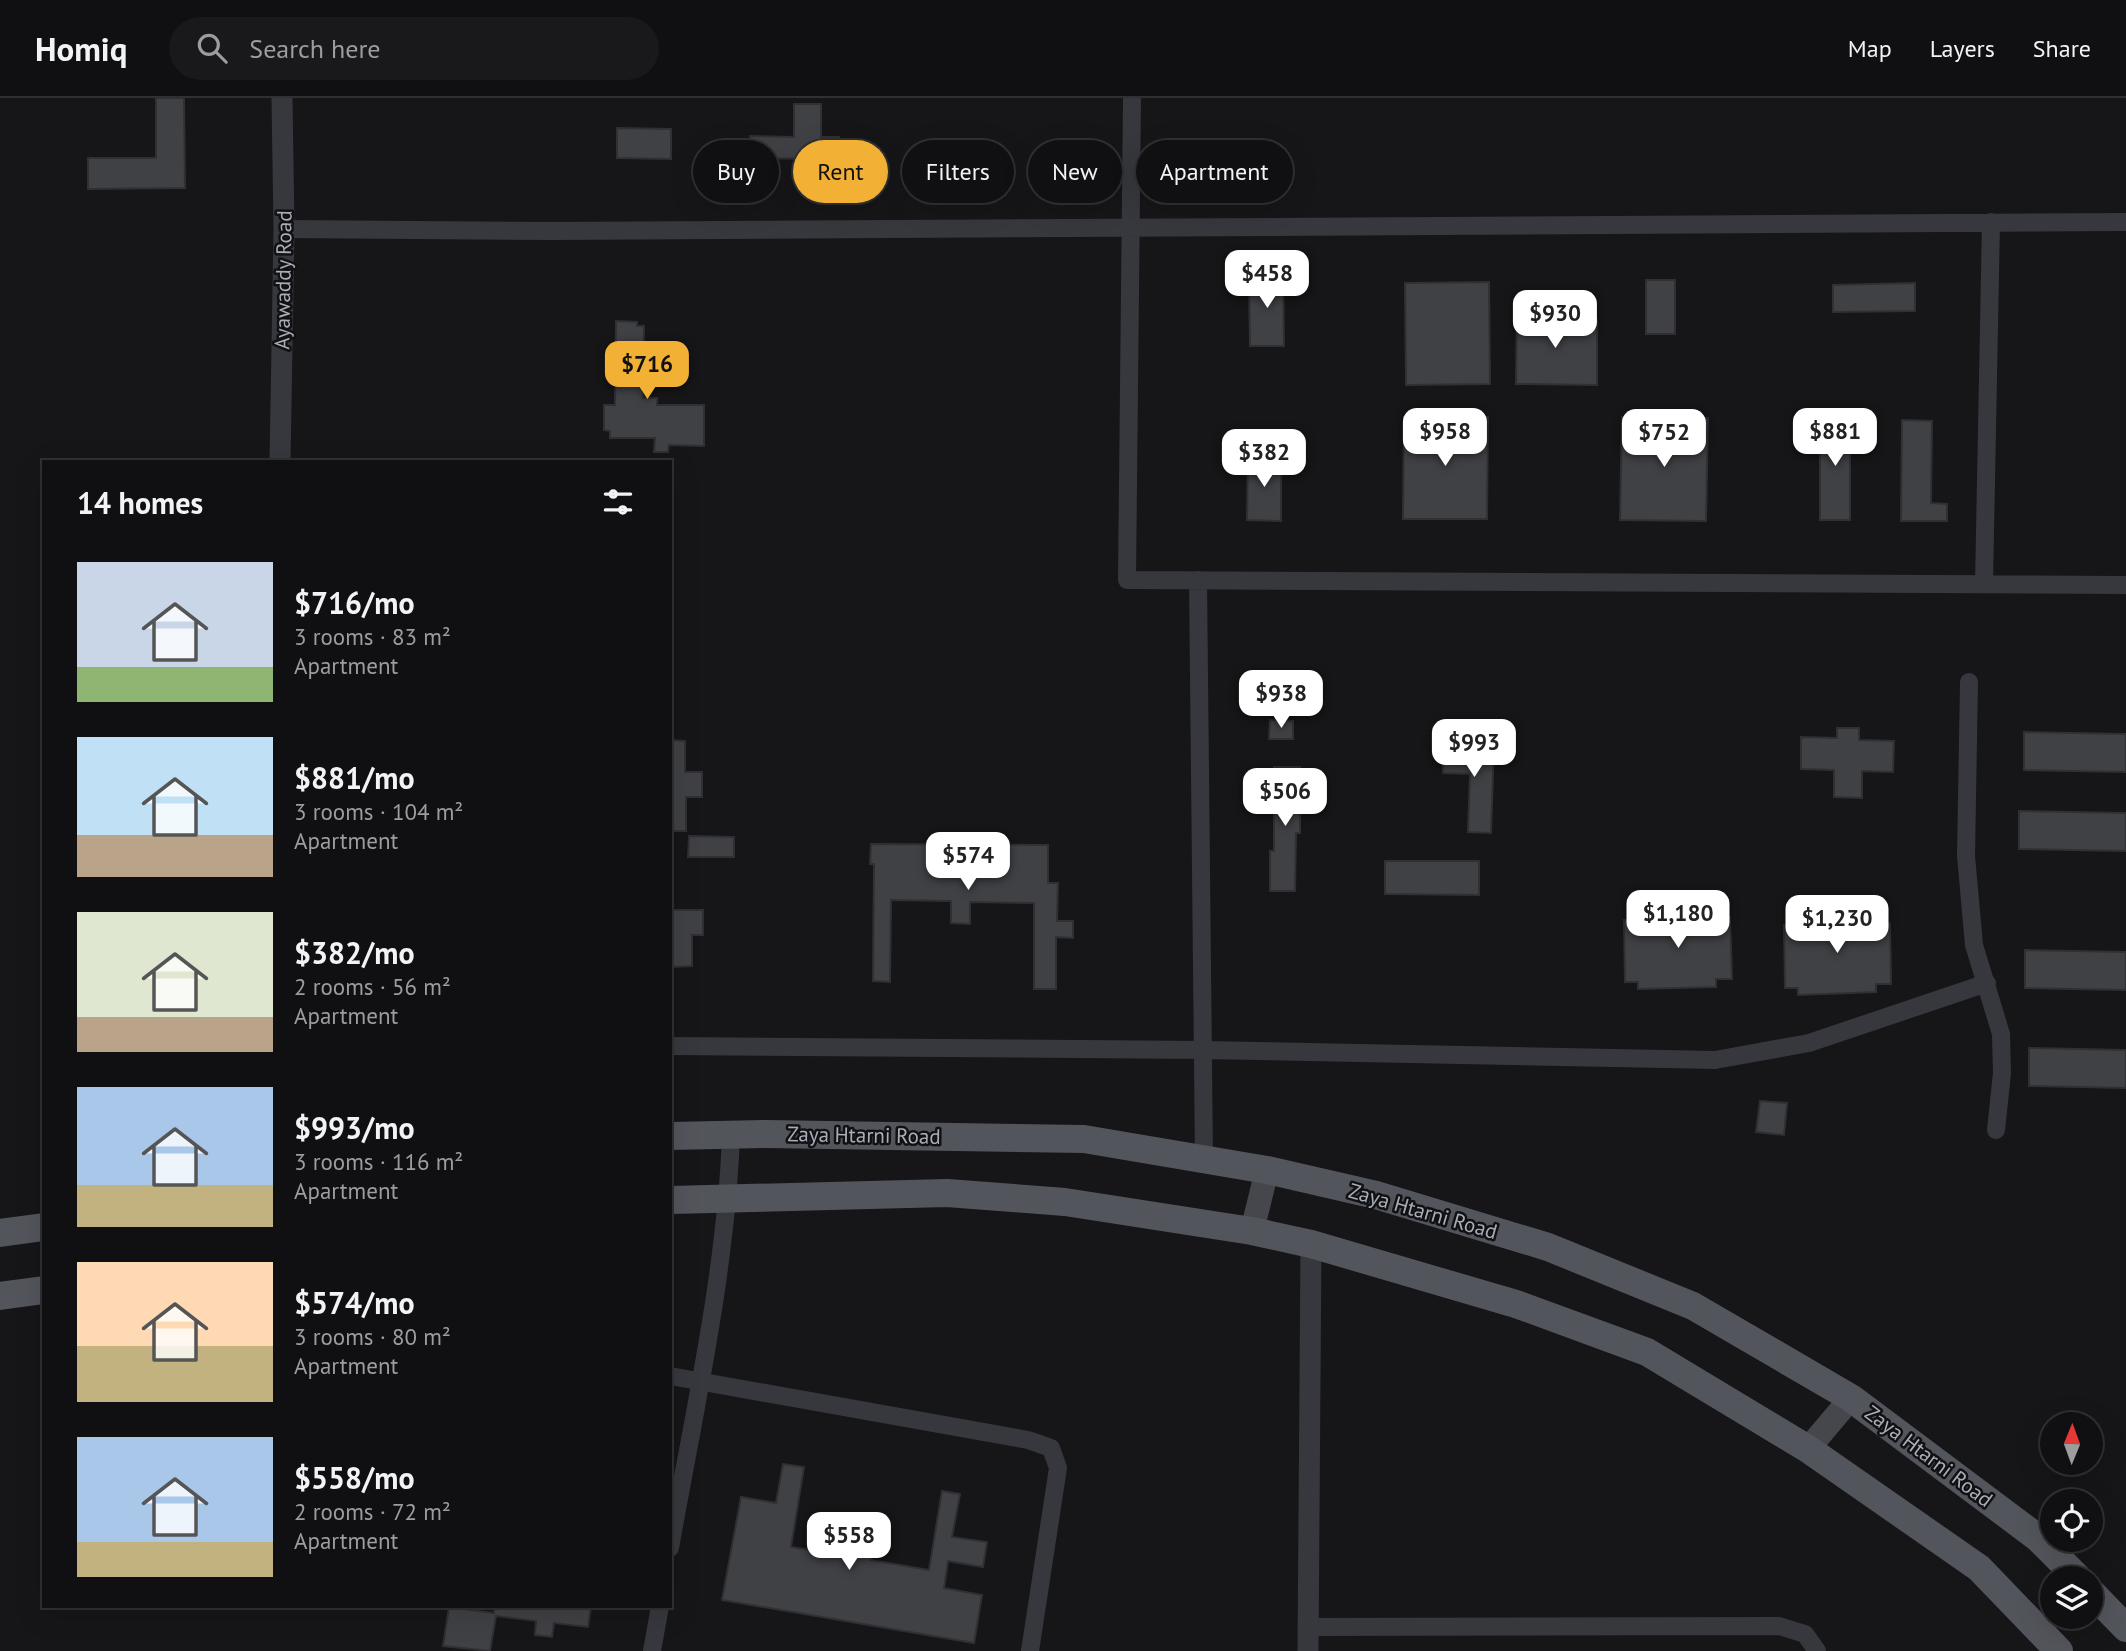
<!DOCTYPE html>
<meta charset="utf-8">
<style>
body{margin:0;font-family:"PT Sans",sans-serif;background:#19191b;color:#f1f3f6;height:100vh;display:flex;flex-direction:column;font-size:26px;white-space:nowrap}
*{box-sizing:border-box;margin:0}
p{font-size:23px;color:#9c9d9f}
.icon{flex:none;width:38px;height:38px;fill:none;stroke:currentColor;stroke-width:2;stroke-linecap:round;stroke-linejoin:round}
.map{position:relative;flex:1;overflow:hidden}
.sheet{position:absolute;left:42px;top:362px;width:630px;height:1148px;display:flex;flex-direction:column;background:#101012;border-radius:0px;box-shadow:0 7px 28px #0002,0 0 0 2px #303032}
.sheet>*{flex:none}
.top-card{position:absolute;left:693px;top:42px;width:665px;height:63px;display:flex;gap:14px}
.needle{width:46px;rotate:1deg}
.controls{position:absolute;left:2040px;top:1314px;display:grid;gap:14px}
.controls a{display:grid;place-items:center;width:63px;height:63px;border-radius:50%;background:#101012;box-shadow:0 7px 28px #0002,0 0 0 2px #303032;font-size:35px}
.price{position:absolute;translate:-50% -60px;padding:0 16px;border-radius:14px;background:#fff;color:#222;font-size:23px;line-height:46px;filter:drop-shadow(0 2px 4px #0008)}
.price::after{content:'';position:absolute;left:50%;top:42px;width:21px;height:16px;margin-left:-10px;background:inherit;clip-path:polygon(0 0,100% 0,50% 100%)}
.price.on{background:#f2b134;color:#111}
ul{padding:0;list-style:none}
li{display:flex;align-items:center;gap:21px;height:175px;padding:0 35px}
li span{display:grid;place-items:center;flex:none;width:196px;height:140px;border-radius:0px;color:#555}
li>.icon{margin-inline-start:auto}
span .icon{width:84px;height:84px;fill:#fffc;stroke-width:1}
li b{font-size:30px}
h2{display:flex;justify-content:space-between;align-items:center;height:84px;padding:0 35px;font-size:30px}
.pill{padding:0 24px;border-radius:32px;background:#101012;box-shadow:0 7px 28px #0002,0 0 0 2px #303032;font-size:24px;line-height:63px}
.pill.on{background:#f2b134;color:#111}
header{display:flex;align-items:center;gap:42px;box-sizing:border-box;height:98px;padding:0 35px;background:#101012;border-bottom:2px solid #303032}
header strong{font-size:33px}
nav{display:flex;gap:38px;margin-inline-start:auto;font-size:24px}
.search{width:490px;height:63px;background:#19191b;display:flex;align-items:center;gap:18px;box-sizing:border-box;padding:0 24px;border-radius:38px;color:#9c9d9f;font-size:26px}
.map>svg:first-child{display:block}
.building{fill:#404145;stroke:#303034;stroke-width:2}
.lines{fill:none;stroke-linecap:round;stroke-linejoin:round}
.minor{stroke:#37383d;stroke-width:18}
.tertiary{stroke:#37383d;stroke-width:21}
.secondary{stroke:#45474d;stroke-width:24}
.primary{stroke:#53555c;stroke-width:28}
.labels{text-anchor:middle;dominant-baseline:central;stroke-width:5;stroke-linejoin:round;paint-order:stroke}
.street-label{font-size:21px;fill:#a8adb8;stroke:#111113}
</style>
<header>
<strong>Homiq</strong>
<div class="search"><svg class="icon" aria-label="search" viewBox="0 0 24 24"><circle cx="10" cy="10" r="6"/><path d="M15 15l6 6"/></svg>Search here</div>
<nav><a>Map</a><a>Layers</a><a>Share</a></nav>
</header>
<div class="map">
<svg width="2126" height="1553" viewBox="0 0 2126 1553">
<rect width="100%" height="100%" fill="#161618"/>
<path class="building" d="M 156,0 L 184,0 L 185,90 L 88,91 L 88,60 L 156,60 Z
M 794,6 L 821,6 L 821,39 L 839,39 L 839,61 L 750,60 L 750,38 L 794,39 Z
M 617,30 L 671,31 L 671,61 L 617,60 Z
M 1283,175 L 1284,248 L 1250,248 L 1249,176 Z
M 1646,182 L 1675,182 L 1675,236 L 1646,236 Z
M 1489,184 L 1490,286 L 1406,287 L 1405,185 Z
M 1915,185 L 1915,213 L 1833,214 L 1833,187 Z
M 1517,211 L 1546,211 L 1546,223 L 1597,222 L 1597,287 L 1516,286 Z
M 616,223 L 637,224 L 637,228 L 644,228 L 643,300 L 657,300 L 657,307 L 704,307 L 704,348 L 669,347 L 668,354 L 654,354 L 655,340 L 610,340 L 610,333 L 604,332 L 604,307 L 615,307 Z
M 1820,318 L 1850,318 L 1850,422 L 1820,422 Z
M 1404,319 L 1488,319 L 1487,421 L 1403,421 Z
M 1622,319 L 1708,320 L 1706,423 L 1620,422 Z
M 1902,322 L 1932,323 L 1931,405 L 1947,406 L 1947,423 L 1901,423 Z
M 1248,359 L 1281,360 L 1281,423 L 1247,422 Z
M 1270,622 L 1293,623 L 1293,641 L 1269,641 Z
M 1837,630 L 1859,630 L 1859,642 L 1894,643 L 1893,674 L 1862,673 L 1862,700 L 1834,699 L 1834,672 L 1801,671 L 1801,639 L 1837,640 Z
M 2024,634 L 2126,636 L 2126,674 L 2024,672 Z
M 670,642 L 685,643 L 685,674 L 702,674 L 702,699 L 686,699 L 686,733 L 670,733 Z
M 1444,644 L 1494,646 L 1491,735 L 1468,734 L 1470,676 L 1443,675 Z
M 1274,669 L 1300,669 L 1300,735 L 1296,735 L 1295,793 L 1270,793 L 1270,753 L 1274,753 Z
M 2019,713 L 2126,715 L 2126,753 L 2019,751 Z
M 689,738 L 734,739 L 734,759 L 688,759 Z
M 871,746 L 1048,747 L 1048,785 L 1058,785 L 1057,823 L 1073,823 L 1073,840 L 1056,839 L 1056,891 L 1034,891 L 1034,805 L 970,804 L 970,826 L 951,825 L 951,803 L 891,802 L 890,884 L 873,883 L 874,766 L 870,766 Z
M 1385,763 L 1479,763 L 1479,797 L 1385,796 Z
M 670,812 L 703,812 L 703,837 L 692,837 L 692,868 L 670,869 Z
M 1639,813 L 1716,813 L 1716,819 L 1730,819 L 1732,881 L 1716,881 L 1716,889 L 1638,891 L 1638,884 L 1625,884 L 1624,822 L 1639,822 Z
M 1875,818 L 1876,825 L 1890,825 L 1891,886 L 1876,886 L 1876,894 L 1798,897 L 1798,890 L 1785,890 L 1784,827 L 1799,827 L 1799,819 Z
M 2025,852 L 2126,854 L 2126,892 L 2025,890 Z
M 2029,950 L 2126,952 L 2126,990 L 2029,988 Z
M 1760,1003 L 1787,1005 L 1784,1037 L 1756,1034 Z
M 783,1366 L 804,1369 L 791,1449 L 847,1458 L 850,1441 L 874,1445 L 871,1462 L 929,1472 L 942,1393 L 960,1396 L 952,1439 L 987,1444 L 983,1469 L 948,1463 L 944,1490 L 982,1497 L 974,1545 L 722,1502 L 741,1399 L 776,1405 Z
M 494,1508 L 591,1508 L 588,1529 L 554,1525 L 552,1539 L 535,1537 L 536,1523 L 496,1518 L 490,1553 L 443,1548 L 449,1509 L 494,1515 Z"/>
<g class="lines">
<path class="minor" d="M 1132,0 L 1127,482 L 2126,487
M 284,131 L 553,133 L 2126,124
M 1198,482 L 1204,1062
M 1984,486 L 1991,124
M 1969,584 L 1966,758 L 1974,847 L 2001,936 L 2002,975 L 1996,1032
M 670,948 L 1203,952 L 1715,962 L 1809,945 L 1987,885
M 670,1278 L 1028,1342 L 1051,1350 L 1058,1370 L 1030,1553
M 670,1450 C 694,1313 726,1176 731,1037
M 1308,1529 L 1779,1528 L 1805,1536 L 1817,1553
M 652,1553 L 660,1508"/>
<path class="tertiary" d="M 280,364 L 284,131 L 282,0
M 1308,1553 L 1311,1146"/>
<path class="secondary" d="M 1252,1133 L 1267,1072
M 1808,1351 L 1851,1300"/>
<path class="primary" d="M 670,1038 L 766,1036 L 1084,1041 L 1267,1072 L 1376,1097 L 1548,1149 L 1693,1208 L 1851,1300 L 2038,1440 L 2078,1480
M 670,1102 L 947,1095 L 1065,1104 L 1252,1133 L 1311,1146 L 1516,1206 L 1647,1254 L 1808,1351 L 1979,1470 L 2059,1553
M 0,1135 L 44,1129
M 0,1198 L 44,1192
M 2091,1494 L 2126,1530"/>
</g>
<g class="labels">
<g class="street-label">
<text transform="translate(283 182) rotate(-89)">Ayawaddy Road</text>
<text transform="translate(864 1037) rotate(1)">Zaya Htarni Road</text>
<text transform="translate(1423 1113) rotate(16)">Zaya Htarni Road</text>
<text transform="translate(1929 1358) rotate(37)">Zaya Htarni Road</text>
</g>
</g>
</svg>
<div class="controls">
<a><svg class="needle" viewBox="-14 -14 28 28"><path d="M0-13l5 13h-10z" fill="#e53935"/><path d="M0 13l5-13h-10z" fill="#9c9d9f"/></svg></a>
<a><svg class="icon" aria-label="locate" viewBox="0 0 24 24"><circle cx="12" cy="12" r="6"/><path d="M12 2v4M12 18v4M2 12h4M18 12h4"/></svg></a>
<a><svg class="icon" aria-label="layers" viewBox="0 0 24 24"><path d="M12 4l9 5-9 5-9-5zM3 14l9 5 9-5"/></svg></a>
</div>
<b class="price" style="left:1267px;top:212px">$458</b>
<b class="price" style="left:1555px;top:252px">$930</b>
<b class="price on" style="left:647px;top:303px">$716</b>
<b class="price" style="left:1445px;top:370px">$958</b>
<b class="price" style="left:1835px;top:370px">$881</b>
<b class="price" style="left:1664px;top:371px">$752</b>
<b class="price" style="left:1264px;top:391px">$382</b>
<b class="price" style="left:1281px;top:632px">$938</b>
<b class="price" style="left:1474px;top:681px">$993</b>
<b class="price" style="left:1285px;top:730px">$506</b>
<b class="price" style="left:968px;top:794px">$574</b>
<b class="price" style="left:1678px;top:852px">$1,180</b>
<b class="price" style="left:1837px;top:857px">$1,230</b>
<b class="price" style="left:849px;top:1474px">$558</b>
<div class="top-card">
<a class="pill">Buy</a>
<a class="pill on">Rent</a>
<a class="pill">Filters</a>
<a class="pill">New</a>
<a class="pill">Apartment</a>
</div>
<section class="sheet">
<h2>14 homes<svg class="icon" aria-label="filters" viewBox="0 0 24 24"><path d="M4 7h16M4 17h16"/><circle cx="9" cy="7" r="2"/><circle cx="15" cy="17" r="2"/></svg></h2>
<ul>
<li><span style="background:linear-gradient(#c9d6e8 75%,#8fb573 0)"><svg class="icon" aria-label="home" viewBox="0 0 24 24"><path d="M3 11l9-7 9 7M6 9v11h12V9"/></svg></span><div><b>$716/mo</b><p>3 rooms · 83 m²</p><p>Apartment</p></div></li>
<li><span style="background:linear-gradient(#bfe0f5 70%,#b9a48a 0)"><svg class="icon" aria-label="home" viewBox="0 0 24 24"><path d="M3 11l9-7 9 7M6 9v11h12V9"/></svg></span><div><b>$881/mo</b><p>3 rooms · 104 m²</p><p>Apartment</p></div></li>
<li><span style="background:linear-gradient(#dfe7d0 75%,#b9a48a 0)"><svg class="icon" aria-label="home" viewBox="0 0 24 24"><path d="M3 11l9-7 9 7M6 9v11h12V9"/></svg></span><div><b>$382/mo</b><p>2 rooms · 56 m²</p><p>Apartment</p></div></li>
<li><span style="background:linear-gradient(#a9c7e8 70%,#c2b280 0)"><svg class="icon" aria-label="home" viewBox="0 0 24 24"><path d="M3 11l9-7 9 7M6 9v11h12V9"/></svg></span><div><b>$993/mo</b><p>3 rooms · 116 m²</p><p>Apartment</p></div></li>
<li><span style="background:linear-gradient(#ffd9b3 60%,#c2b280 0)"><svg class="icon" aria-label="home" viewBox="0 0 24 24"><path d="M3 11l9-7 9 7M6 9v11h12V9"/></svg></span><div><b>$574/mo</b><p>3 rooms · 80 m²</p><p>Apartment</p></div></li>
<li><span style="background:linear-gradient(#a9c7e8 75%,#c2b280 0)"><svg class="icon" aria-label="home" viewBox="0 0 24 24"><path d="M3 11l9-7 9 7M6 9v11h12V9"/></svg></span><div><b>$558/mo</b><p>2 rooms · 72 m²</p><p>Apartment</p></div></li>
</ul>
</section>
</div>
